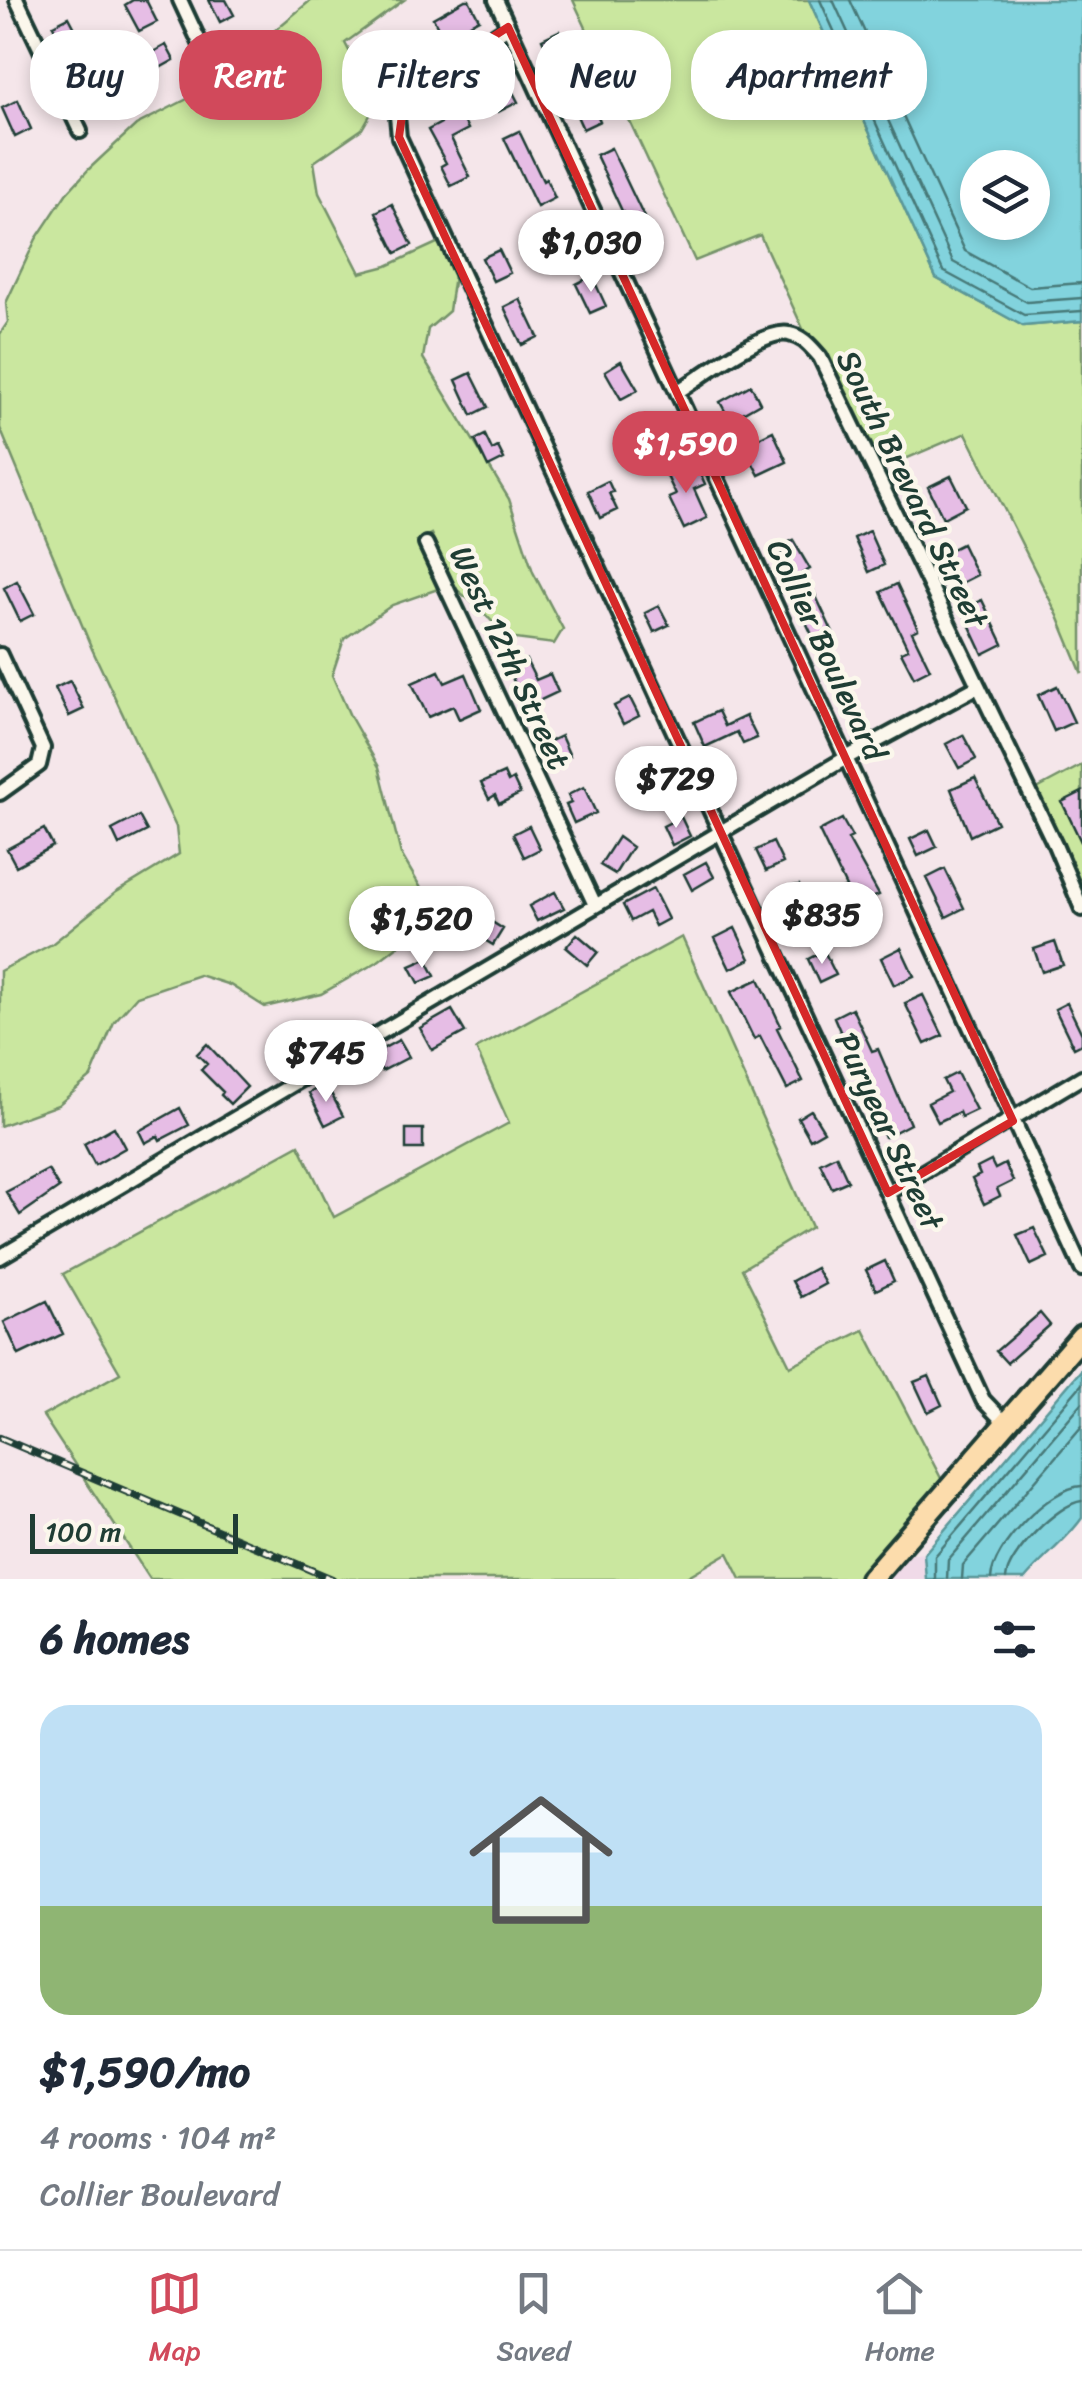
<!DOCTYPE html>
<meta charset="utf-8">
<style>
body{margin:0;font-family:Sriracha,sans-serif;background:#f6f6f7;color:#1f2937;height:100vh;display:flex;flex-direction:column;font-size:38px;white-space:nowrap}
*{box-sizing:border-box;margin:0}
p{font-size:32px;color:#747a83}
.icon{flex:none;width:55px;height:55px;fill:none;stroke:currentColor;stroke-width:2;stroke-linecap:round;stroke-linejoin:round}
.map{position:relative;height:1579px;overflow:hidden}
.drawer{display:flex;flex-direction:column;background:#fff;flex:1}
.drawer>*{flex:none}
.banner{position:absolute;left:30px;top:30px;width:1022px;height:90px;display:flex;gap:20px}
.tools{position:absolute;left:960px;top:150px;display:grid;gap:20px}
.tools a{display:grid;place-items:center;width:90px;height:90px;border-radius:50%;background:#fff;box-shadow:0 5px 15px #0003;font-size:50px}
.scale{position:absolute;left:30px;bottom:25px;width:208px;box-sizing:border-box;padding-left:10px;border:5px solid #1f3d34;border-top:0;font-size:28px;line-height:35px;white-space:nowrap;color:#1f3d34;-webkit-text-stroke:8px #fbf7ec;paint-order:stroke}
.price{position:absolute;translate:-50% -85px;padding:0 22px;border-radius:35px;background:#fff;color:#222;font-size:32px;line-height:65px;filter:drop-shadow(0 2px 5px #0008)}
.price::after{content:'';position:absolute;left:50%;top:60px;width:30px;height:22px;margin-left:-15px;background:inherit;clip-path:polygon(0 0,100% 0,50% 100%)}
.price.selected{background:#d1495b;color:#fff}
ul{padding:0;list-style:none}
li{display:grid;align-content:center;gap:20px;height:530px;padding:0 40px}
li+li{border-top:2px solid #e0e1e3}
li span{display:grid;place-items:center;height:310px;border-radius:30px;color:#555}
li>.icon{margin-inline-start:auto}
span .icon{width:180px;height:180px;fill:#fffc;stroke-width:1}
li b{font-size:42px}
h2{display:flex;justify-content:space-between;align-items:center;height:120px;padding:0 40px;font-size:42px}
.chip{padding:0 35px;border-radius:40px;background:#fff;box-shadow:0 5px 15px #0003;font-size:35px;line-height:90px}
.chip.selected{background:#d1495b;color:#fff}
.tab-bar{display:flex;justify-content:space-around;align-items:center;height:140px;border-top:2px solid #e0e1e3;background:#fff;font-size:28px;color:#747a83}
.tab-bar a{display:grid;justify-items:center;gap:5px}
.tab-bar .selected{color:#d1495b}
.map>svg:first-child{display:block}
.built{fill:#f0dae8}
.green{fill:#cae79f;stroke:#74926a;stroke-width:2.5}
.water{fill:#82d3dd;stroke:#5a9799;stroke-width:2.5;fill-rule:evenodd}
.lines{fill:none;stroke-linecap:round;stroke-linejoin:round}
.shore{stroke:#477978;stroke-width:2.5}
.building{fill:#e6bde5;stroke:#1f3d34;stroke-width:2.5}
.street-casing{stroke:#1f3d34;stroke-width:20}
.primary-casing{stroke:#1f3d34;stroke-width:28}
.street{stroke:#fbf7ec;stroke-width:12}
.primary{stroke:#fcdcac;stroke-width:20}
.rail-casing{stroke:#1f3d34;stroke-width:8}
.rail{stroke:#fbf7ec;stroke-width:4;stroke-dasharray:11;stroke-linecap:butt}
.marked{fill:none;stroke:#d62828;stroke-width:8;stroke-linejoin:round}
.labels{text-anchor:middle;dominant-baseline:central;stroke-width:9;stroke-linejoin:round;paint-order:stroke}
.street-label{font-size:32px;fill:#1f3d34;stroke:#fbf7ec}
</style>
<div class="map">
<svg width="1082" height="1579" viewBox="0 0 1082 1579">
<rect width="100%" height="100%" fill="#f5e6ea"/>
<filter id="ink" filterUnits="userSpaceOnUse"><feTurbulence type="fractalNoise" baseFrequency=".01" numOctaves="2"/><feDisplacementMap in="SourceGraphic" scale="20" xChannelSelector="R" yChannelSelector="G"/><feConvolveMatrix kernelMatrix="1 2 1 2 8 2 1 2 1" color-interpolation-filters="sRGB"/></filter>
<g filter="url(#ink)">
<path class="built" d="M 904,1552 L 924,1554 L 926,1579 L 881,1579 Z"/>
<path class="green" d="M 311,0 L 404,0 L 345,43 L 377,103 L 362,129 L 314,162 L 319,193 L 360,273 L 387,266 L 439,242 L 454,275 L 449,311 L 428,329 L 423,358 L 509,499 L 533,572 L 563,629 L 554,644 L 508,638 L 478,607 L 456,589 L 431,534 L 417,541 L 438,589 L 392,605 L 344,639 L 332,675 L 350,716 L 379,767 L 401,854 L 428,900 L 415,933 L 377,962 L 321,994 L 265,1007 L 230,985 L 199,975 L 137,996 L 114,1022 L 91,1077 L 58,1105 L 0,1126 L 0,971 L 52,944 L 115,893 L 179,854 L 176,827 L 92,649 L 0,428 L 0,334 L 8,322 L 6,303 L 36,239 L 66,194 L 89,169 L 136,125 L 201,92 Z
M 573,0 L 809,0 L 936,278 L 1023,326 L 1082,321 L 1082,674 L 1058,616 L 966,433 L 882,469 L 827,354 L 804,331 L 760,235 L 695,261 Z
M 1082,765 L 1082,889 L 1037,789 Z
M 682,937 L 811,1227 L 742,1269 L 790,1366 L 864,1330 L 944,1484 L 862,1579 L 741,1579 L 728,1553 L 683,1579 L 150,1579 L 43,1416 L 120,1373 L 63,1274 L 299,1145 L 334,1217 L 509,1123 L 476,1049 Z"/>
<path class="water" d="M 809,0 L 1082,0 L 1082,321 L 1023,326 L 936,278 ZM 978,168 L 1032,168 L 1032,222 L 978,222 Z
M 1082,1369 L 1082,1518 C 1066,1541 1043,1557 1025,1579 L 926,1579 L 924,1554 Z"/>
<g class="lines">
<path class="shore" d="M 820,0 L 943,271 L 1024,315 L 1082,311
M 833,0 L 953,262 L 1027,302 L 1082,298
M 850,0 L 965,251 L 1030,287 L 1082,283
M 935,1579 L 935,1556 L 1082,1384
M 947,1579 L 948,1560 L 1082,1403
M 962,1579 L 963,1565 L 1082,1426
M 991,1579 C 992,1547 1050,1487 1082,1486
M 1006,1579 C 1007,1555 1059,1503 1082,1501"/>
</g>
<path class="building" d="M 133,0 L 146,0 L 157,22 L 139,31 L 125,5 Z
M 209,0 L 226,0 L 234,15 L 220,22 Z
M 465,0 L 469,0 L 479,19 L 444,38 L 433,18 Z
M 69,17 L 80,38 L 63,46 L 53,25 Z
M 559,31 L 600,121 L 583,129 L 552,61 L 547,64 L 542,53 L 547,50 L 542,39 Z
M 166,45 L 174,60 L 140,79 L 131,64 Z
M 95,66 L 106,89 L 90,97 L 79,74 Z
M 502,71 L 518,102 L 498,112 L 482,80 Z
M 18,100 L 31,129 L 15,137 L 2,108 Z
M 456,105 L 468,129 L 451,138 L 470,177 L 451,186 L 441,166 L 446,163 L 428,130 L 443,122 L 439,114 Z
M 519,131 L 543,181 L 546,179 L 555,198 L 537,207 L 504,138 Z
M 611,148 L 652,234 L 636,241 L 596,155 Z
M 392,204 L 412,245 L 396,253 L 376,212 Z
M 499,250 L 510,273 L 493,281 L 482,258 Z
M 592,276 L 606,306 L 590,313 L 576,284 Z
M 520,299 L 538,337 L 522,345 L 504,307 Z
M 621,361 L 638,390 L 621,399 L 605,371 Z
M 471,373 L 488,407 L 472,415 L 456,380 Z
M 751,385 L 760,403 L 730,420 L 720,402 Z
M 773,431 L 787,462 L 759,475 L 751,460 L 745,463 L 738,448 Z
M 485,435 L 492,450 L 498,447 L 504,459 L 488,467 L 475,440 Z
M 682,464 L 688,478 L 700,473 L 705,484 L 694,489 L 707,518 L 684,529 L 669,498 L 676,495 L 665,472 Z
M 951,476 L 966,506 L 943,518 L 928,487 Z
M 608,481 L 613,492 L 609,493 L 617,510 L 600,518 L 588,491 Z
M 869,531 L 884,565 L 869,572 L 854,538 Z
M 793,540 L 810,569 L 792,579 L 779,548 Z
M 962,544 L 977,575 L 959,584 L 944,553 Z
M 17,581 L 34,614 L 20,621 L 4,588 Z
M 897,584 L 918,629 L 912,632 L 930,669 L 914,677 L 901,652 L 908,649 L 881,592 Z
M 814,592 L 833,633 L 815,641 L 796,601 Z
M 982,600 L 1003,644 L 983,654 L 962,609 Z
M 659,606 L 669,625 L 654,632 L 645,613 Z
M 526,660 L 536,680 L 550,674 L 558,692 L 526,707 L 508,669 Z
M 439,671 L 445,683 L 466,674 L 481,709 L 459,719 L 453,706 L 428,717 L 412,683 Z
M 70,681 L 84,709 L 69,716 L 55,688 Z
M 1057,686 L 1074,722 L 1054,731 L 1038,695 Z
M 630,698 L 639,716 L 623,724 L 614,706 Z
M 718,711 L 725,726 L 746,716 L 757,738 L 743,744 L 737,732 L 705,747 L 694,722 Z
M 963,735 L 976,759 L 959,768 L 946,744 Z
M 561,736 L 570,756 L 554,764 L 544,744 Z
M 657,756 L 665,774 L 649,782 L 640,764 Z
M 504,773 L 508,782 L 513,779 L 520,794 L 499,804 L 495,795 L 489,799 L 481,783 Z
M 975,778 L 997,823 L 970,836 L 951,789 Z
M 584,787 L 596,813 L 574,823 L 566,805 L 571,803 L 568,795 Z
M 1082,792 L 1082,844 L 1062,802 Z
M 139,816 L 147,831 L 119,845 L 112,830 Z
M 681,817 L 690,836 L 672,845 L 663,826 Z
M 842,819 L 852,837 L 848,839 L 879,895 L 851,907 L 842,889 L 846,887 L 819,831 Z
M 529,826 L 540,849 L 524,857 L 513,834 Z
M 44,829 L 53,846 L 16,866 L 7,849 Z
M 929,830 L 937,847 L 918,856 L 910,839 Z
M 618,837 L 632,847 L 615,874 L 600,865 Z
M 773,842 L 783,863 L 766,871 L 756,850 Z
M 706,862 L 714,877 L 692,890 L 684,874 Z
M 945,869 L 964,908 L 946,917 L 927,878 Z
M 799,885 L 806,924 L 791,926 L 784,888 Z
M 653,889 L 668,919 L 655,926 L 648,912 L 631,921 L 623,905 Z
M 555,892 L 564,908 L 537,921 L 529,906 Z
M 462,903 L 503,929 L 493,945 L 452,920 Z
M 735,928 L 750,959 L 730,969 L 715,938 Z
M 577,934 L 598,952 L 587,965 L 566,947 Z
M 1055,942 L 1063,965 L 1042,972 L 1034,949 Z
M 901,948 L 914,976 L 894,985 L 881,958 Z
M 824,951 L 836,975 L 819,983 L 808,959 Z
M 426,959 L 435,976 L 419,983 L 410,966 Z
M 759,979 L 781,1026 L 777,1028 L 803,1081 L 787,1089 L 760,1036 L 754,1039 L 731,992 Z
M 923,995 L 943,1036 L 925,1044 L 905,1003 Z
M 1067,1003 L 1082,1034 L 1082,1044 L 1074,1048 L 1055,1009 Z
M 852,1008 L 872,1051 L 878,1049 L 910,1124 L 885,1137 L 834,1017 Z
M 452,1010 L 465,1032 L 432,1050 L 420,1028 Z
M 302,1037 L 311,1054 L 285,1068 L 275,1051 Z
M 399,1040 L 409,1057 L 382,1071 L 373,1054 Z
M 207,1044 L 247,1087 L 230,1104 L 221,1095 L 223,1092 L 201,1070 L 207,1064 L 197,1054 Z
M 957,1073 L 976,1110 L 961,1117 L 959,1112 L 938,1122 L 928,1103 L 949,1092 L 943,1080 Z
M 326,1084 L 343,1116 L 325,1125 L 309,1093 Z
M 180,1108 L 189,1125 L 160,1140 L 158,1136 L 145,1143 L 139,1131 Z
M 811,1110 L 824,1131 L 810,1139 L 798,1118 Z
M 114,1127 L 125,1148 L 95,1165 L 84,1144 Z
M 406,1129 L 423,1129 L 423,1149 L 406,1149 Z
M 836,1155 L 848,1181 L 832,1188 L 820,1163 Z
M 991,1161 L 995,1169 L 1005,1164 L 1013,1181 L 997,1189 L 1000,1196 L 984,1204 L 972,1179 L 980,1175 L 977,1168 Z
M 48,1170 L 59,1188 L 20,1215 L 6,1192 Z
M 1034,1228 L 1048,1257 L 1031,1265 L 1017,1235 Z
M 885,1261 L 894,1281 L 876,1290 L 866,1270 Z
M 816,1268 L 825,1284 L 801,1297 L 792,1281 Z
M 47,1301 L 63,1334 L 19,1355 L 4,1322 Z
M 1040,1313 L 1050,1325 L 1007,1363 L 996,1351 Z
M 929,1376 L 942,1405 L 928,1412 L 914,1382 Z"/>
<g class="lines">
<defs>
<path id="street" d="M 17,0 L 80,131
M 180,0 L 200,43
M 496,0 L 1082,1269
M 508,27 L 405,94 L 397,116 L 399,137 L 983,1400 L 1006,1424
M 677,392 C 700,378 764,328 789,334 C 804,337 810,346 820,357 L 1055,845 L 1082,909
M 426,544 L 595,905
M 0,655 L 43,748 L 39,765 L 0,793
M 888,1193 L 1082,1077
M 0,1257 L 846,758 L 977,687"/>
<path id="primary" d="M 871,1579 L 1082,1336"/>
</defs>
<use href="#street" class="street-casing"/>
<use href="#primary" class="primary-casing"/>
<use href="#street" class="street"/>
<use href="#primary" class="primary"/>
<defs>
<path id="rail" d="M 0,1438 L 332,1579"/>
</defs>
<use href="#rail" class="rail-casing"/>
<use href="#rail" class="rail"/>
</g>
</g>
<path class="marked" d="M 508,27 L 1013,1121 L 888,1193 L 399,137 L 405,94 Z"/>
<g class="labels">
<g class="street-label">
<text transform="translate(912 489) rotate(64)">South Brevard Street</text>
<text transform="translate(826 650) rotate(65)">Collier Boulevard</text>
<text transform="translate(510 658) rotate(65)">West 12th Street</text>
<text transform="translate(889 1131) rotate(65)">Puryear Street</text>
</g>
</g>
</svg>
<div class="tools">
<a><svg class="icon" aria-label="layers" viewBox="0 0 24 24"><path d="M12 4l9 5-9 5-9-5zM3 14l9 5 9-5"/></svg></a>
</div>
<div class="scale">100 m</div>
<b class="price" style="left:591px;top:295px">$1,030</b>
<b class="price selected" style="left:686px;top:496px">$1,590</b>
<b class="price" style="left:676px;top:831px">$729</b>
<b class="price" style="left:822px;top:967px">$835</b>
<b class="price" style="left:422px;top:971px">$1,520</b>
<b class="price" style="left:326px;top:1105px">$745</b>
<div class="banner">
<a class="chip">Buy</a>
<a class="chip selected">Rent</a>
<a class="chip">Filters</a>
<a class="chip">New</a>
<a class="chip">Apartment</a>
</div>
</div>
<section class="drawer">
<h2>6 homes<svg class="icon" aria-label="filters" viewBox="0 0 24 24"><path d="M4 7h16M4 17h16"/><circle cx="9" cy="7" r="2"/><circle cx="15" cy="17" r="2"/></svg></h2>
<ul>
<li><span style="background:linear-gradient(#bfe0f5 65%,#8fb573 0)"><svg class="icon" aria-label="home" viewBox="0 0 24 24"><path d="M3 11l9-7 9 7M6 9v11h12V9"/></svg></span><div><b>$1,590/mo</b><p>4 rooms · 104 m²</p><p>Collier Boulevard</p></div></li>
</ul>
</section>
<nav class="tab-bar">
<a class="selected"><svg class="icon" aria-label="map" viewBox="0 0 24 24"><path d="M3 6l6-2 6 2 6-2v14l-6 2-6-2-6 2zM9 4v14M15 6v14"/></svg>Map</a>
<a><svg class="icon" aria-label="saved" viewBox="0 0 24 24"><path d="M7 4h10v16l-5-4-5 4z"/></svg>Saved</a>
<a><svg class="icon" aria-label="home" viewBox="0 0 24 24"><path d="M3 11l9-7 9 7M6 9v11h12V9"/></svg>Home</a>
</nav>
